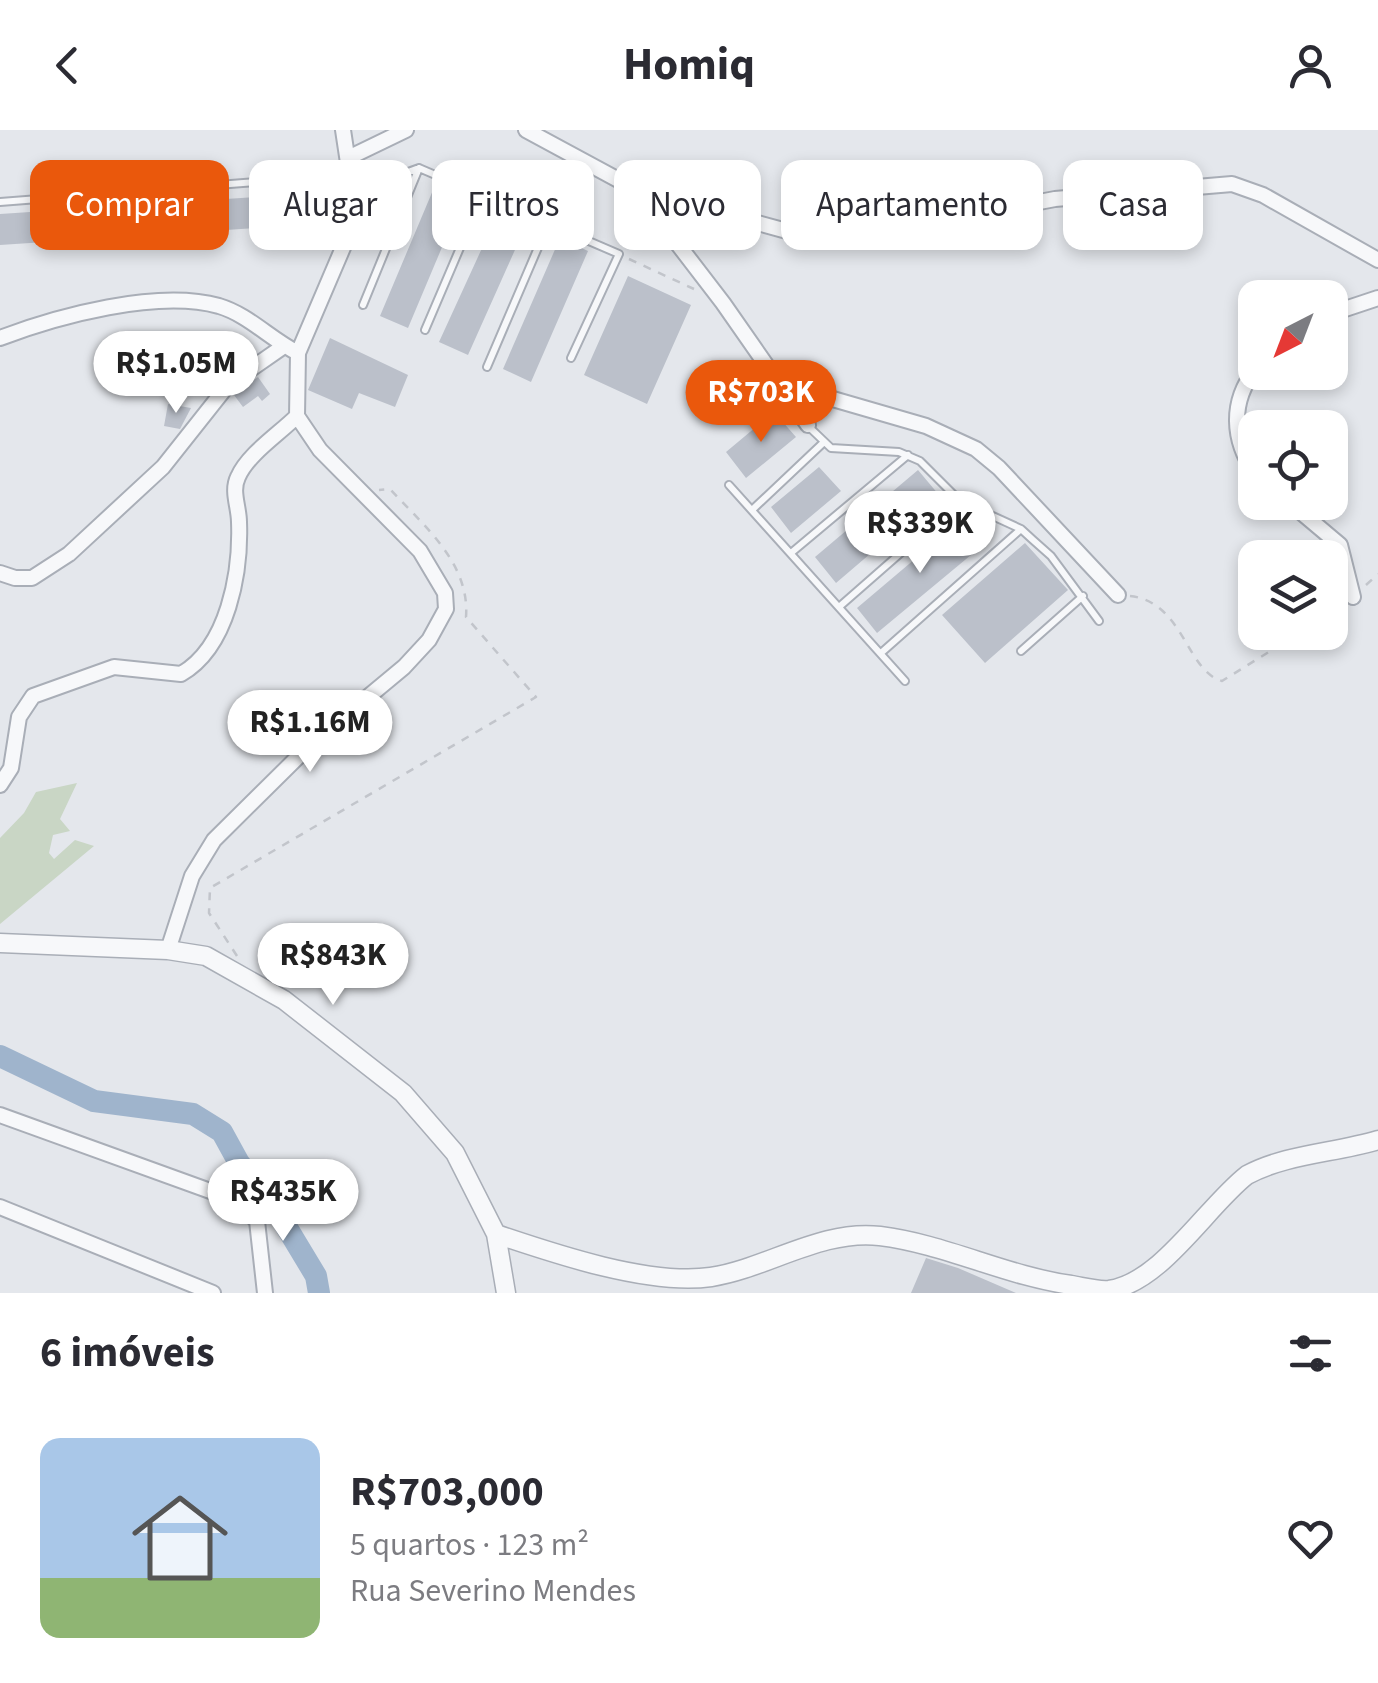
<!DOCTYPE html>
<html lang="pt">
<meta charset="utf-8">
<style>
body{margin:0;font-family:"Source Sans 3",sans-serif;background:#f2f2f3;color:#2b2b33;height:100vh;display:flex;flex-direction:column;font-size:38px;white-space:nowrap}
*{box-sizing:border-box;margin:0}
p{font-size:32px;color:#7c7c81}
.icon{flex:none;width:55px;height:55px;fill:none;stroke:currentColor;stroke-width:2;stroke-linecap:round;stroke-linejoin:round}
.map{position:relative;height:1163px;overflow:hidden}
.side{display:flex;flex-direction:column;background:#fff;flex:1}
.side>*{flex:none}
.hud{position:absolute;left:30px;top:30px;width:1320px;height:90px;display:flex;gap:20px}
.needle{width:65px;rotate:222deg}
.buttons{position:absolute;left:1238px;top:150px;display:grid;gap:20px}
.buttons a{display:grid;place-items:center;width:110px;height:110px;border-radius:20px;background:#fff;box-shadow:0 5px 15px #0003;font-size:50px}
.price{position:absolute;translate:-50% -85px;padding:0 22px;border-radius:35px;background:#fff;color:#222;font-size:32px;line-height:65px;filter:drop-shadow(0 2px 5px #0008)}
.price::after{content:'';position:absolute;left:50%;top:60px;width:30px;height:22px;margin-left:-15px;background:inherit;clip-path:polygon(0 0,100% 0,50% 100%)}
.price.selected{background:#ea580c;color:#fff}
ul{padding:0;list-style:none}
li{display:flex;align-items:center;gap:30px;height:250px;padding:0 40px}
li span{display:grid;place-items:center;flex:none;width:280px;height:200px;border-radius:20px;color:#555}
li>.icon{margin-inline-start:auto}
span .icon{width:120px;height:120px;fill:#fffc;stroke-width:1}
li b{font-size:42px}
h2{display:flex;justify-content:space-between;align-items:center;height:120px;padding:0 40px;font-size:42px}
.tag{padding:0 35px;border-radius:20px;background:#fff;box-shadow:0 5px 15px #0003;font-size:35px;line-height:90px}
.tag.selected{background:#ea580c;color:#fff}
header{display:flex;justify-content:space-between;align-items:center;height:130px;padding:0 40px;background:#fff;font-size:45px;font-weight:700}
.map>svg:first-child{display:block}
.green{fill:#c9d6c5}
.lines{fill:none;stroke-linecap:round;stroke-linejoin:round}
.river{stroke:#9fb4cc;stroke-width:22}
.building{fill:#bbc0ca}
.service-casing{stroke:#a9aeb7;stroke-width:10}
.minor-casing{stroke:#a9aeb7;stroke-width:18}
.tertiary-casing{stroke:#a9aeb7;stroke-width:21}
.path{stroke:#c2c5cb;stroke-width:2.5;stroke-dasharray:8 8;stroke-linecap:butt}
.service{stroke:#f7f8fa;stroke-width:6}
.minor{stroke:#f7f8fa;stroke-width:14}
.tertiary{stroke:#f7f8fa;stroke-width:18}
</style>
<header><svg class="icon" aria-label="back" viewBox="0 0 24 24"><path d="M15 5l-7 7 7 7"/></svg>Homiq<svg class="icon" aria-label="person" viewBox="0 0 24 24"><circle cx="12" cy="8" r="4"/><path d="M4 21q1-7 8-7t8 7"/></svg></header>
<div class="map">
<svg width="1378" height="1163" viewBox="0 0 1378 1163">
<rect width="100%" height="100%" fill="#e4e7ec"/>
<path class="green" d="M 77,653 L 60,689 L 70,701 L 53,705 L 49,723 L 54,729 L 75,710 L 94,716 L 0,794 L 0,708 L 24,683 L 36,662 Z"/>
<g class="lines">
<path class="river" d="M 0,926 L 94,971 L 193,984 L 222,1002 L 239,1033 L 272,1073 L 316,1146 L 319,1163"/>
</g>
<path class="building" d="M 318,50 L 325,90 L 312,92 L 307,67 L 295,69 L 293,55 Z
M 436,53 L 464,65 L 408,198 L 380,186 Z
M 271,66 L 273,97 L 0,115 L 0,84 Z
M 499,81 L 527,93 L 468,225 L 439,212 Z
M 560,108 L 588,121 L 531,252 L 503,239 Z
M 628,146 L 691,175 L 647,274 L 584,245 Z
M 330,208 L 408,245 L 395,277 L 359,263 L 352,279 L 308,260 Z
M 258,247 L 270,264 L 262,271 L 258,266 L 243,277 L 234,265 Z
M 168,274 L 191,278 L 180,299 L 164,296 Z
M 774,282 L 796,307 L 746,348 L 726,322 Z
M 819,337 L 841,361 L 791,403 L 771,377 Z
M 918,340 L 939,365 L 836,453 L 815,427 Z
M 961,390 L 983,415 L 877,503 L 857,478 Z
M 1025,413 L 1068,460 L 985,533 L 942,485 Z
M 926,1128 L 958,1138 L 1016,1163 L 911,1163 Z"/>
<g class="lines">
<defs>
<path id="service" d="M 375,54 L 419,38 L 619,124 L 571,228
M 0,72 L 268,51 L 281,62 L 285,94 L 290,102 L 344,112
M 363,175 L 419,38
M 425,200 L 483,64
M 487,237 L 549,92
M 808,296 L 831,318 L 899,322 L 920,331 L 960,371 L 1021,399 L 1033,410 L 1051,426 L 1099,491
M 729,355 L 905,551
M 752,380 L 823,313
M 791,423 L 908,325
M 839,477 L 960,371
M 1021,521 L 1083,466
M 881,523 L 1021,399"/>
<path id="minor" d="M 343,0 L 353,66
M 526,0 L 637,60 L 805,106 L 861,106 L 1055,69 L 1232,54 L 1263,65 L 1378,130
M 348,28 L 406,0
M 637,61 L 723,173 L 808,295
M 1330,184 L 1378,168
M 0,208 C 58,186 157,159 219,176 C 249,185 270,209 298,223
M 768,240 L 819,265 L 926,296 L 976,319 L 999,338 L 1118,465
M 1255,240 C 1230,272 1232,310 1255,343
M 297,286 L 298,223 L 345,113 L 353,66 L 375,54
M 1289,372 L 1340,415 L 1353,467
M 0,443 L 15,448 L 32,448 L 69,424 L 163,337 L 228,255 L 284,216
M 0,655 L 11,638 L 19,587 L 33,566 L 114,537 L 181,544 C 228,517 241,443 239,392 C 239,377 231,361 238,347 C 248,324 279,304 297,286
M 168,820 L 192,746 L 214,710 L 309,616 L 404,537 L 429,510 L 446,479 L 445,463 L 420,421 L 320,320 L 297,286
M 0,985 L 235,1070 L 257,1091 L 265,1163
M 0,1077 L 213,1163"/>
<path id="tertiary" d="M 0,813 L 168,820 L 206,826 L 284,870 L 403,963 L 455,1023 L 496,1104 L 506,1163
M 496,1104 C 555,1124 650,1156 711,1147 C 768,1138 821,1099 880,1106 C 945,1114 1006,1146 1071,1155 C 1083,1157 1097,1161 1109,1160 C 1161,1153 1207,1076 1247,1045 C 1286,1024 1335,1023 1378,1010"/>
</defs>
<use href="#service" class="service-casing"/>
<use href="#minor" class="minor-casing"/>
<use href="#tertiary" class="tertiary-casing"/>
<path class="path" d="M 629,129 L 694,159
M 1366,455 L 1378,444
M 1130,466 C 1184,472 1186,541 1222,551 L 1301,502
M 1330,485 L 1345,474
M 237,826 L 209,783 L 210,758 L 536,567 L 466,487 C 470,433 424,396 390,359 L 379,360"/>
<use href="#service" class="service"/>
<use href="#minor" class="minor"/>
<use href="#tertiary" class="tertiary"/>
</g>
</svg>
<div class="buttons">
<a><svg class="needle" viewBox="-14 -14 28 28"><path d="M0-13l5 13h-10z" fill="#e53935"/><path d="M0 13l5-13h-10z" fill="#7c7c81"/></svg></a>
<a><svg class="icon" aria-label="locate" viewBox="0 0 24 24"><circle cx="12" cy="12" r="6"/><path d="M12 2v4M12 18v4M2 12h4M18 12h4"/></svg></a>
<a><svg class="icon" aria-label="layers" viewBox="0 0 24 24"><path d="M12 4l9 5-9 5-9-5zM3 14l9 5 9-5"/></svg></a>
</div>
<b class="price" style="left:176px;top:286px">R$1.05M</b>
<b class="price selected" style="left:761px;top:315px">R$703K</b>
<b class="price" style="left:920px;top:446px">R$339K</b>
<b class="price" style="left:310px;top:645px">R$1.16M</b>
<b class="price" style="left:333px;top:878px">R$843K</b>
<b class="price" style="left:283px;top:1114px">R$435K</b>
<div class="hud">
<a class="tag selected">Comprar</a>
<a class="tag">Alugar</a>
<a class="tag">Filtros</a>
<a class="tag">Novo</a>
<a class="tag">Apartamento</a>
<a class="tag">Casa</a>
</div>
</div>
<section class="side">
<h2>6 imóveis<svg class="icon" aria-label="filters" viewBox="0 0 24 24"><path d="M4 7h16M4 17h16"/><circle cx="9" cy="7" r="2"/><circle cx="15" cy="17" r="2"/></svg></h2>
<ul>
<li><span style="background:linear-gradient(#a9c7e8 70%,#8fb573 0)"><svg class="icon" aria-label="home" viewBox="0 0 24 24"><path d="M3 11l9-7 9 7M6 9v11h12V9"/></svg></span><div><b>R$703,000</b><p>5 quartos · 123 m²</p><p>Rua Severino Mendes</p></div><svg class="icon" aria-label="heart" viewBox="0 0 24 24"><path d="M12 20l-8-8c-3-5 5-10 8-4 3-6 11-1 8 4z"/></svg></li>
</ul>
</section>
